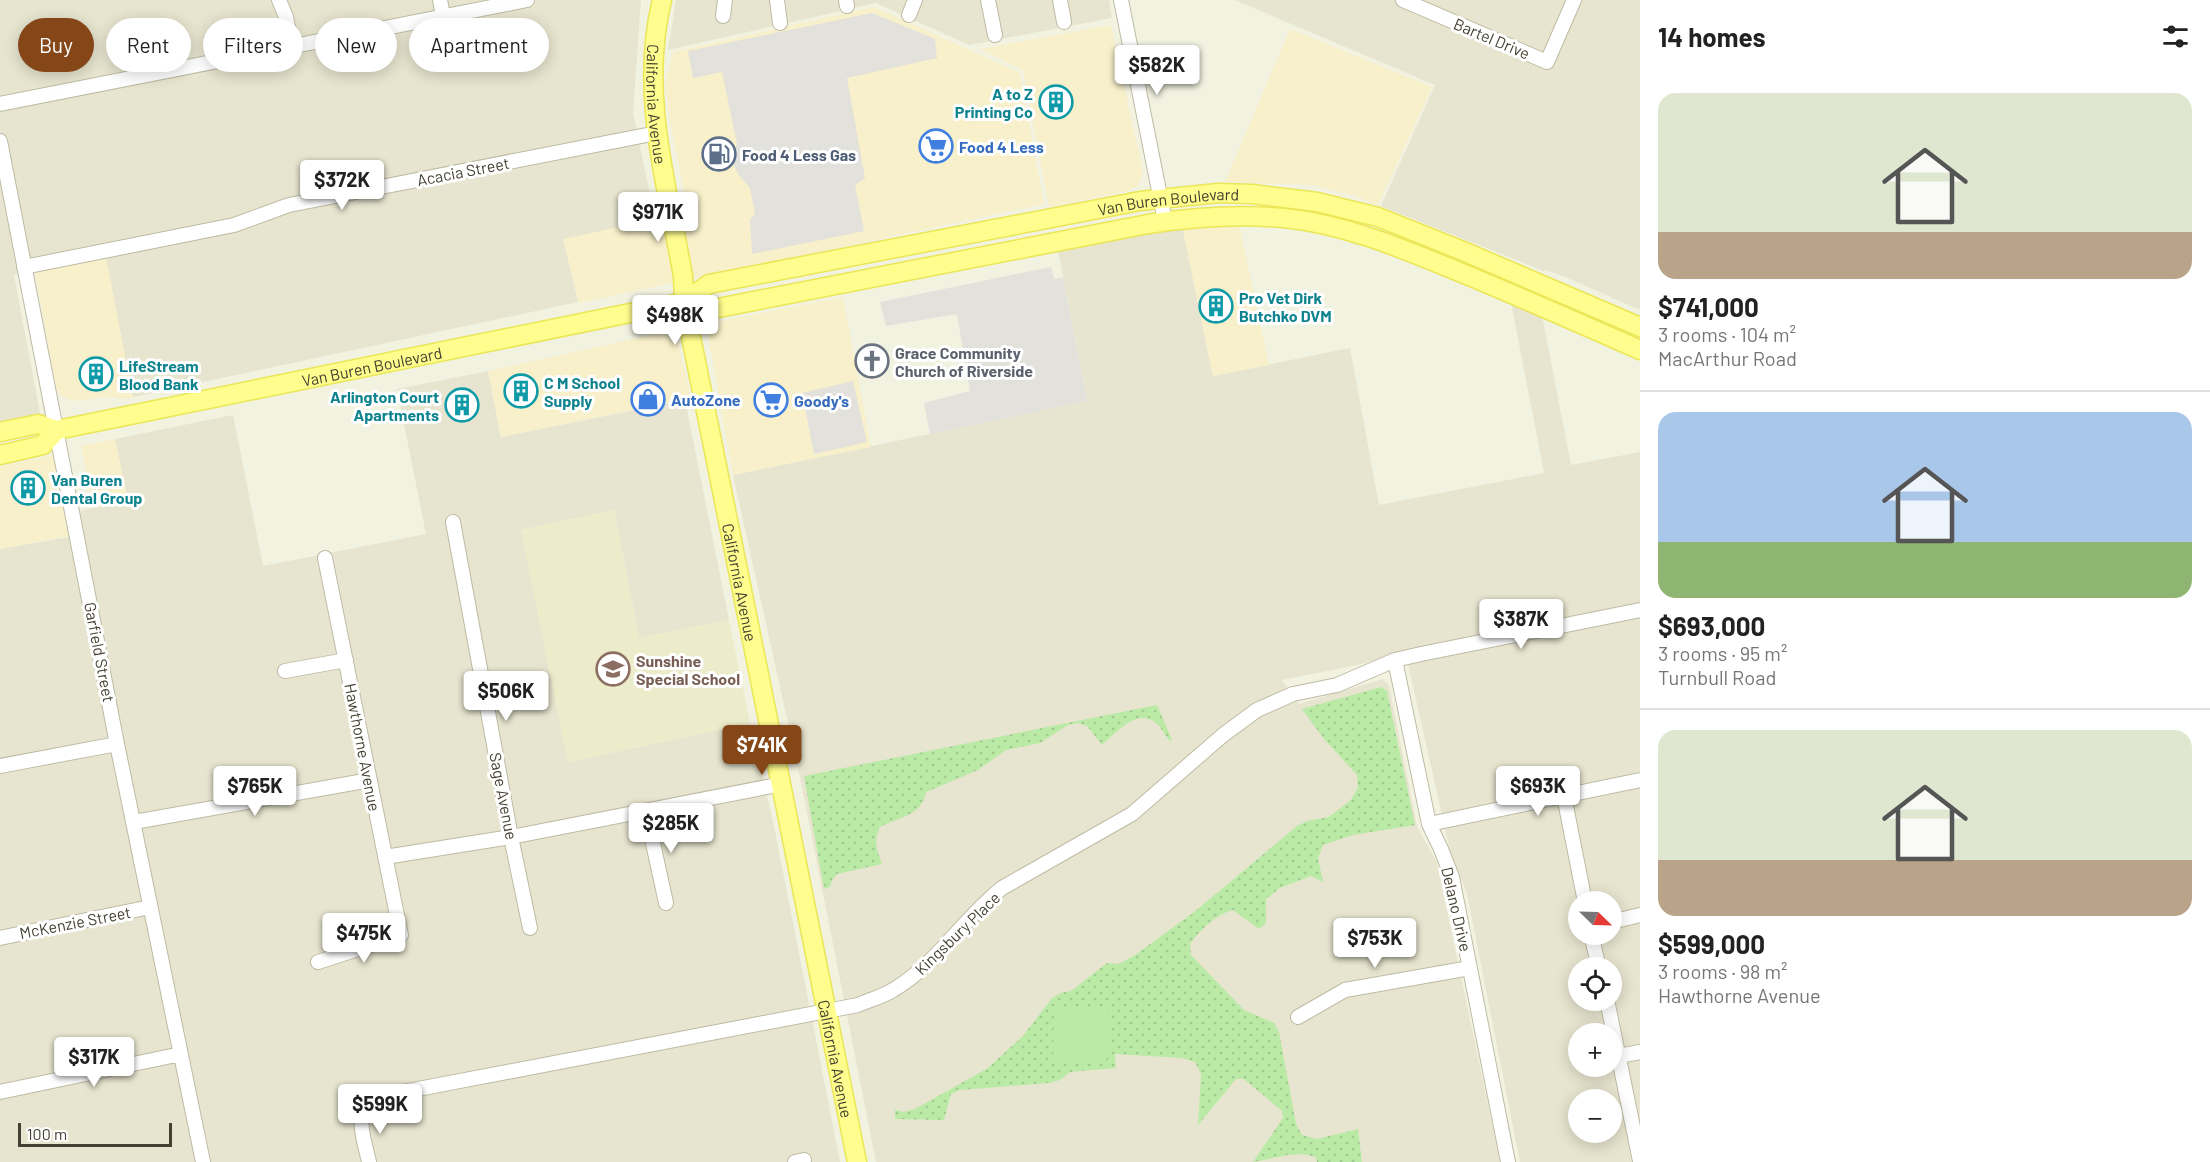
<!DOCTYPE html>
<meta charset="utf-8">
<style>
body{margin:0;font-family:Barlow,sans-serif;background:#f2f2f2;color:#222;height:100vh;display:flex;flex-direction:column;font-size:22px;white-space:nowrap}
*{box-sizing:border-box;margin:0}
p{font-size:20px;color:#767676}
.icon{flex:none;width:33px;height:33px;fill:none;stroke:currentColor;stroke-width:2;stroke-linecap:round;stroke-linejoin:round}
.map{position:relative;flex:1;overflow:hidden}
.sheet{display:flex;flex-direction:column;background:#fff;width:570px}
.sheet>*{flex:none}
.hud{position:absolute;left:18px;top:18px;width:570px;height:54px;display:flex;gap:12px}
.needle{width:39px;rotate:113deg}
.fabs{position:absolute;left:1568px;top:891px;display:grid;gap:12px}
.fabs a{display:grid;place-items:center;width:54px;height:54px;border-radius:50%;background:#fff;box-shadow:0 3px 15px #0003;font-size:30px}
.scale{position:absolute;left:18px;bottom:15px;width:154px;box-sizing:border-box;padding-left:6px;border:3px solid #444132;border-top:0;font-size:16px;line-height:21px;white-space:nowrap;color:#444132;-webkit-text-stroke:4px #fff;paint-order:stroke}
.price{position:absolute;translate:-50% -51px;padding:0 14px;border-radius:6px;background:#fff;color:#222;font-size:20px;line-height:39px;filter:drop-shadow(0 2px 3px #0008)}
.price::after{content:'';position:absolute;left:50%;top:36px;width:18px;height:14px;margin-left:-9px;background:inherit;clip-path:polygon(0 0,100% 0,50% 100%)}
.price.active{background:#854618;color:#fff}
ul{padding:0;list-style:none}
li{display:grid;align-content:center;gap:12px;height:318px;padding:0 18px}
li+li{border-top:2px solid #e0e0e0}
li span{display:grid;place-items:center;height:186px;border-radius:18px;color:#555}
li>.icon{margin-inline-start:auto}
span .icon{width:108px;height:108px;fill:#fffc;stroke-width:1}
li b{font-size:26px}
h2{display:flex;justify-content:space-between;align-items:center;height:72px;padding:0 18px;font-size:26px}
.pill{padding:0 21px;border-radius:27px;background:#fff;box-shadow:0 3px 15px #0003;font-size:21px;line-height:54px}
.pill.active{background:#854618;color:#fff}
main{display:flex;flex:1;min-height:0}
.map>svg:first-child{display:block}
.residential{fill:#e7e5cf;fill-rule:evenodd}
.commercial{fill:#f7f0ca}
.education{fill:#edecca}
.grass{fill:url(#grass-dots)}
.green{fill:#baeaa6}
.parking{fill:#e2e1db}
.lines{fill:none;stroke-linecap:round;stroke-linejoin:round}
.minor-casing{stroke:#bebba4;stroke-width:16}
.major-casing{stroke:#ebe656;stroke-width:21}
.minor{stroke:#fff;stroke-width:14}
.major{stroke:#fffd8d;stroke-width:18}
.labels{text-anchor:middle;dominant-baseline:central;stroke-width:6;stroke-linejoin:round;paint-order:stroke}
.street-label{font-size:16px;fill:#444132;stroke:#fff}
.culture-label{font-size:16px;font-weight:bold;fill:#0d838f;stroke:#fff;text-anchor:start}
.shop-label{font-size:16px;font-weight:bold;fill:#366cbe;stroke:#fff;text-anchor:start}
.service-label{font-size:16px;font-weight:bold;fill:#4e5e75;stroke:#fff;text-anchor:start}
.worship-label{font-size:16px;font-weight:bold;fill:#5b616d;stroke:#fff;text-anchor:start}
.education-label{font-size:16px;font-weight:bold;fill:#785e54;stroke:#fff;text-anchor:start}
</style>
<main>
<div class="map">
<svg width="1640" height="1162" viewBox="0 0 1640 1162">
<defs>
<pattern id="grass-dots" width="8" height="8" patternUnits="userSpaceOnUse" patternTransform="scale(1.5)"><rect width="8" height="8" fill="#baeaa6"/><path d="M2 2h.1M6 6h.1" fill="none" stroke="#a1ca8f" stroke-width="1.8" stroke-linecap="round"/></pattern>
</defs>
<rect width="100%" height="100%" fill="#f2f2e1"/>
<path class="residential" d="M 0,0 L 641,0 L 633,113 L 655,218 L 564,242 L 578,302 L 133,397 L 105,257 L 14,275 L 40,413 L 0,422 Z
M 676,0 L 1109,0 L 1112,18 L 969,45 L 876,3 L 668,50 Z
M 1235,0 L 1640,0 L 1640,310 L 1563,276 L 1546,270 L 1544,271 L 1381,206 L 1435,85 Z
M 1182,225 L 1213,376 L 1350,348 L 1379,505 L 1544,473 L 1511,302 L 1542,315 L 1571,465 L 1640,452 L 1640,1162 L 1520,1162 L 1467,894 L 1450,850 L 1405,651 L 1358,665 L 1282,680 L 1299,704 L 1383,679 L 1389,685 L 1417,826 L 1437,863 L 1500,1162 L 876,1162 L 800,777 L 733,475 L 1087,401 L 1058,250 ZM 1578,902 L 1611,902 L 1611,934 L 1578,934 ZM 1578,968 L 1611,968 L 1611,1000 L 1578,1000 ZM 1578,1034 L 1611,1034 L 1611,1066 L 1578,1066 ZM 1578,1100 L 1611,1100 L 1611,1132 L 1578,1132 Z
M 488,371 L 501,437 L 685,400 L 729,620 L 639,638 L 614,510 L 521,530 L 568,762 L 750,723 L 773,821 L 840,1162 L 0,1162 L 0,549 L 69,537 L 65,514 L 128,501 L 115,439 L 233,415 L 263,566 L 426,534 L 397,389 Z"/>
<path class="commercial" d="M 874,7 L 1020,73 L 1044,204 L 579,303 L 563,239 L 688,212 L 671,127 L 665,84 L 673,52 Z
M 1111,25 L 1143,172 L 1138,186 L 1127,191 L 1049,207 L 1023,70 L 980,49 Z
M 1290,29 L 1432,87 L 1378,205 L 1352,195 L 1310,185 L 1225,182 Z
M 1239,224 L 1269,365 L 1213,376 L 1182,226 Z
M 106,257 L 133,397 L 126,399 L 104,397 L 73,401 L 63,397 L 56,388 L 35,271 Z
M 843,297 L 871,447 L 733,475 L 706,324 Z
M 675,330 L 691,398 L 501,437 L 488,371 Z
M 115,439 L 128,501 L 93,508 L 81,446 Z
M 53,455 L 69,536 L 0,549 L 0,467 Z"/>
<path class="education" d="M 614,510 L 639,638 L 729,620 L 750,723 L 568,762 L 521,530 Z"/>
<path class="grass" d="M 1381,687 L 1387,691 L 1415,825 L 1353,835 L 1323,845 L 1318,858 L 1323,882 L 1311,876 L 1280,888 L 1266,899 L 1266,923 L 1259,929 L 1233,910 C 1215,915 1200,930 1190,944 L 1191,955 L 1244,1010 L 1274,1023 L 1279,1032 L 1296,1124 L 1302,1135 L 1317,1139 L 1358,1129 L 1362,1162 L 1317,1162 L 1316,1157 L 1303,1154 L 1288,1155 L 1253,1162 L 1283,1118 L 1282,1111 L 1244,1079 L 1236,1079 L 1198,1125 L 1201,1074 L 1195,1062 L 1182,1058 L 1115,1054 L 1116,1068 L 1070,1072 L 1060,1080 L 1049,1083 L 959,1090 L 951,1094 L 944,1120 L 895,1119 L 895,1110 L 904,1112 L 915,1109 L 988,1068 L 1023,1036 L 1052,998 L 1061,993 L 1071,991 L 1107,963 L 1119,964 L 1135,955 L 1193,913 L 1297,826 L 1307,821 L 1329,817 L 1350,801 L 1358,788 L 1357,775 L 1324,739 L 1302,709 Z
M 1157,705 L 1172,740 L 1170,741 C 1165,735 1160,726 1155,722 C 1136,708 1115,734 1102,745 L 1087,726 L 1078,723 L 1068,725 L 1040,743 L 1006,750 L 978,770 L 926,792 C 922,816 899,817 880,827 C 873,840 877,850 882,864 L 837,874 L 832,880 L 830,887 L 824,889 L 804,776 Z"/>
<path class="green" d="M 1057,1009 L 1107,1009 L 1109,1013 L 1109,1056 L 1105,1061 L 1057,1061 L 1053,1057 L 1054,1012 Z"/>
<path class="parking" d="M 872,13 L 935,39 L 937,58 L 847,78 L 865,178 L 855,185 L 864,231 L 752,254 L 750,219 L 755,214 L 750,188 L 738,174 L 731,159 L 737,144 L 722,72 L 693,78 L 688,51 Z
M 1051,267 L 1054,279 L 1063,277 L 1087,401 L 930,434 L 924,403 L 970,391 L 957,314 L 886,326 L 880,302 Z
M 853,381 L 867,442 L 814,454 L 802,393 Z"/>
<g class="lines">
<defs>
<path id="minor" d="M 279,0 L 286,17 L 292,46
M 440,0 L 443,16
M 777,0 L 780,23
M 846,0 L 847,6
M 988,0 L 995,35
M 1060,0 L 1064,22
M 1121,0 L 1165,221
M 1403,0 L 1547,62 L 1574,0
M 909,15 L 915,0
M 723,16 L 725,0
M 0,104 L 527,0
M 0,141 L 117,744 L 203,1162
M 24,267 L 234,225 L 289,205 L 657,133
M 453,522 L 511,837 L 530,928
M 1395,660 L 1429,824 L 1441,849 L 1452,877 L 1508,1162
M 285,671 L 346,660
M 0,766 L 117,744
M 1564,796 L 1585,902
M 646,811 L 666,903
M 134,822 L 370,780
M 1429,824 L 1640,780
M 385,857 L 511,837 L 782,784
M 1611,922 L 1640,915
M 1591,934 L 1599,968
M 0,938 L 150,907
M 318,962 L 401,935 L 325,558
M 1607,1000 L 1640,1161
M 1298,1017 L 1345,990 L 1470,968
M 1619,1056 L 1640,1052
M 0,1092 L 181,1054
M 369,1162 C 364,1138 354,1118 371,1098 L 858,1005 C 869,1000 882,997 893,990 C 936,965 963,919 1002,888 L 1132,814 L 1223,735 L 1257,710 L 1293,694 L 1337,685 L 1395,660 L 1421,654 L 1640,610
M 795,1162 L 804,1160"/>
<g id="major">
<path id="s1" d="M 662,0 C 639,92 667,185 683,276 L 684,302 L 857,1162"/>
<path id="s2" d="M 684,302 L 709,284 L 1140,201 L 1218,193 L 1252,194 L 1317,202 L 1378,217 L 1463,251 L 1640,327"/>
<path id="s3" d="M 0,432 L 38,424 L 57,430 L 684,302 L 713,309 L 1148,224 C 1193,217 1238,214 1284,218 C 1344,224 1401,248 1457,271 C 1518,296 1579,323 1640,350"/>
<path d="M 0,455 L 43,445 L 57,430"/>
</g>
</defs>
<use href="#minor" class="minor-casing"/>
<use href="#major" class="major-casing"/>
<use href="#minor" class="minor"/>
<use href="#major" class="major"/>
</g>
<defs>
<symbol id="building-ring" viewBox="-11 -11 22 22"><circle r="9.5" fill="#fff" stroke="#0f9aa8" stroke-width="1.5"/><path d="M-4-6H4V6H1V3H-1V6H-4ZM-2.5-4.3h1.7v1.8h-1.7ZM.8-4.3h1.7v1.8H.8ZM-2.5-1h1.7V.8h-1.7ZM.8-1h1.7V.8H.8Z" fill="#0f9aa8"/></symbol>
<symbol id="supermarket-ring" viewBox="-11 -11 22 22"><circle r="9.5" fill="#fff" stroke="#3f7fe0" stroke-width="1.5"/><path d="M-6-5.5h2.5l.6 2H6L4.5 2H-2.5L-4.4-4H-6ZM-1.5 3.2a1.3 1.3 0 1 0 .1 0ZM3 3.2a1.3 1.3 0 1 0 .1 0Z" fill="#3f7fe0"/></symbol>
<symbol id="fuel-ring" viewBox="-11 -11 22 22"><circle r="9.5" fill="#fff" stroke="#5c6f8a" stroke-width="1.5"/><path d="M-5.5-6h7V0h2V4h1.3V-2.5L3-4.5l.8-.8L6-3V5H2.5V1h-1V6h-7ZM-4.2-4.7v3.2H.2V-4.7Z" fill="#5c6f8a"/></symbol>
<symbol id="church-ring" viewBox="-11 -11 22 22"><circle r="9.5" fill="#fff" stroke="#6b7280" stroke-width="1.5"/><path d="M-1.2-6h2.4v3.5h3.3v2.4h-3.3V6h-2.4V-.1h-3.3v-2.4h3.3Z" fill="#6b7280"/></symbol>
<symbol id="shop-ring" viewBox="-11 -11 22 22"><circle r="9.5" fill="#fff" stroke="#3f7fe0" stroke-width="1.5"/><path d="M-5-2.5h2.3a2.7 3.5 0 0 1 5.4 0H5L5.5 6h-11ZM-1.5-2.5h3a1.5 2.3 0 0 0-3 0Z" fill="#3f7fe0"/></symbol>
<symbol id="school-ring" viewBox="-11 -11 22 22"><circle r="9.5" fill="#fff" stroke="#8d6e63" stroke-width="1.5"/><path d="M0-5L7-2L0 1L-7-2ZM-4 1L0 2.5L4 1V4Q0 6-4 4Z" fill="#8d6e63"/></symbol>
</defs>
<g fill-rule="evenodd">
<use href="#building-ring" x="1037" y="83" width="38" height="38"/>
<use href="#supermarket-ring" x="917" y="127" width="38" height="38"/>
<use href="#fuel-ring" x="700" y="135" width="38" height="38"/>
<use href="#building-ring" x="1197" y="287" width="38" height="38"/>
<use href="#church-ring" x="853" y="342" width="38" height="38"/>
<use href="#building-ring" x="77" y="355" width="38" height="38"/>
<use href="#building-ring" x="502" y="372" width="38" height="38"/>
<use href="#shop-ring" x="629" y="380" width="38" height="38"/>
<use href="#supermarket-ring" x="752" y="381" width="38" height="38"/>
<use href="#building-ring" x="443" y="386" width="38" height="38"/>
<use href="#building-ring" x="9" y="469" width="38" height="38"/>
<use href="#school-ring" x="594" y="650" width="38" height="38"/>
</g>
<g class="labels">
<g class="street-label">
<text transform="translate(1492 38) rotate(23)">Bartel Drive</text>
<text stroke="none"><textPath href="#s1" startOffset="105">California Avenue</textPath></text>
<text transform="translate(463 171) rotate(-11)">Acacia Street</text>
<text stroke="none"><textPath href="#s2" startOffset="498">Van Buren Boulevard</textPath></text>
<text stroke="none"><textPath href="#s3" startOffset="380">Van Buren Boulevard</textPath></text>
<text stroke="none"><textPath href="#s1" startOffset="591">California Avenue</textPath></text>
<text transform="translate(100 652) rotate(79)">Garfield Street</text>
<text transform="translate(363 747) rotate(79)">Hawthorne Avenue</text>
<text transform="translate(504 796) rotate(79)">Sage Avenue</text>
<text transform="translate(1457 909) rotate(77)">Delano Drive</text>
<text transform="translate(75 922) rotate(-11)">McKenzie Street</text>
<text transform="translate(957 933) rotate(-44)">Kingsbury Place</text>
<text stroke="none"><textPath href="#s1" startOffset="1077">California Avenue</textPath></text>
</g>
<g class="culture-label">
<text x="1033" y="93" text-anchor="end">A to Z<tspan x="1033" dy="18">Printing Co</tspan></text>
<text x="1239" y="297">Pro Vet Dirk<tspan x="1239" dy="18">Butchko DVM</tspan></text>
<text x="119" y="365">LifeStream<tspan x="119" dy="18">Blood Bank</tspan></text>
<text x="544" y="382">C M School<tspan x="544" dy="18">Supply</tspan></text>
<text x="439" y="396" text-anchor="end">Arlington Court<tspan x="439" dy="18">Apartments</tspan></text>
<text x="51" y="479">Van Buren<tspan x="51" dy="18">Dental Group</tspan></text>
</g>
<g class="shop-label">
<text x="959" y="146">Food 4 Less</text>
<text x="671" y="399">AutoZone</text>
<text x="794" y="400">Goody's</text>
</g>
<g class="service-label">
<text x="742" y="154">Food 4 Less Gas</text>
</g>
<g class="worship-label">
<text x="895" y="352">Grace Community<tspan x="895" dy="18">Church of Riverside</tspan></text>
</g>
<g class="education-label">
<text x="636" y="660">Sunshine<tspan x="636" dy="18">Special School</tspan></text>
</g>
</g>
</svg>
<div class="fabs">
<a><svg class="needle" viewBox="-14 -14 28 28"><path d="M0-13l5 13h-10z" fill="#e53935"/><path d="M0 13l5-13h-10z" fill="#767676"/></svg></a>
<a><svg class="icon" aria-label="locate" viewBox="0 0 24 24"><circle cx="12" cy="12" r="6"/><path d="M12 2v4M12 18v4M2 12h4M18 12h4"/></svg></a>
<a>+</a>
<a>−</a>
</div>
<div class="scale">100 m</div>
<b class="price" style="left:1157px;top:96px">$582K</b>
<b class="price" style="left:342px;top:211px">$372K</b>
<b class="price" style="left:658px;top:243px">$971K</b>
<b class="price" style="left:675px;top:346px">$498K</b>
<b class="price" style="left:1521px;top:650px">$387K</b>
<b class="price" style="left:506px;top:722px">$506K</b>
<b class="price active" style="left:762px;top:776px">$741K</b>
<b class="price" style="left:255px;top:817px">$765K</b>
<b class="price" style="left:1538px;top:817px">$693K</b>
<b class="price" style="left:671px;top:854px">$285K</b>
<b class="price" style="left:364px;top:964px">$475K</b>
<b class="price" style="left:1375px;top:969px">$753K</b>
<b class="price" style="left:94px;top:1088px">$317K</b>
<b class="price" style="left:380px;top:1135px">$599K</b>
<div class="hud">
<a class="pill active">Buy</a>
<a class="pill">Rent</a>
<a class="pill">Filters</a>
<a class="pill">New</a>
<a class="pill">Apartment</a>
</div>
</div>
<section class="sheet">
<h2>14 homes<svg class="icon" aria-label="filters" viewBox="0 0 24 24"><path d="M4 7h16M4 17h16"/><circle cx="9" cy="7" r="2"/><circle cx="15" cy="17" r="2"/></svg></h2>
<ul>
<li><span style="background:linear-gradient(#dfe7d0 75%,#b9a48a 0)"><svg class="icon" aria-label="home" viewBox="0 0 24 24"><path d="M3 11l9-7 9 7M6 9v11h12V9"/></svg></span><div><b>$741,000</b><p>3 rooms · 104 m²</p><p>MacArthur Road</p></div></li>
<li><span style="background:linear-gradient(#a9c7e8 70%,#8fb573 0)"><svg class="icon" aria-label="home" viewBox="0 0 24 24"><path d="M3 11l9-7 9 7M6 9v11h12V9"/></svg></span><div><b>$693,000</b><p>3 rooms · 95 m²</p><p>Turnbull Road</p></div></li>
<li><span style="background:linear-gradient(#dfe7d0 70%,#b9a48a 0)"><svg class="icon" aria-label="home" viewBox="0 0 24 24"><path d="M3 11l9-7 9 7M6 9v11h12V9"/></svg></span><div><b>$599,000</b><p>3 rooms · 98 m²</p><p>Hawthorne Avenue</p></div></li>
</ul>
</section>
</main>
